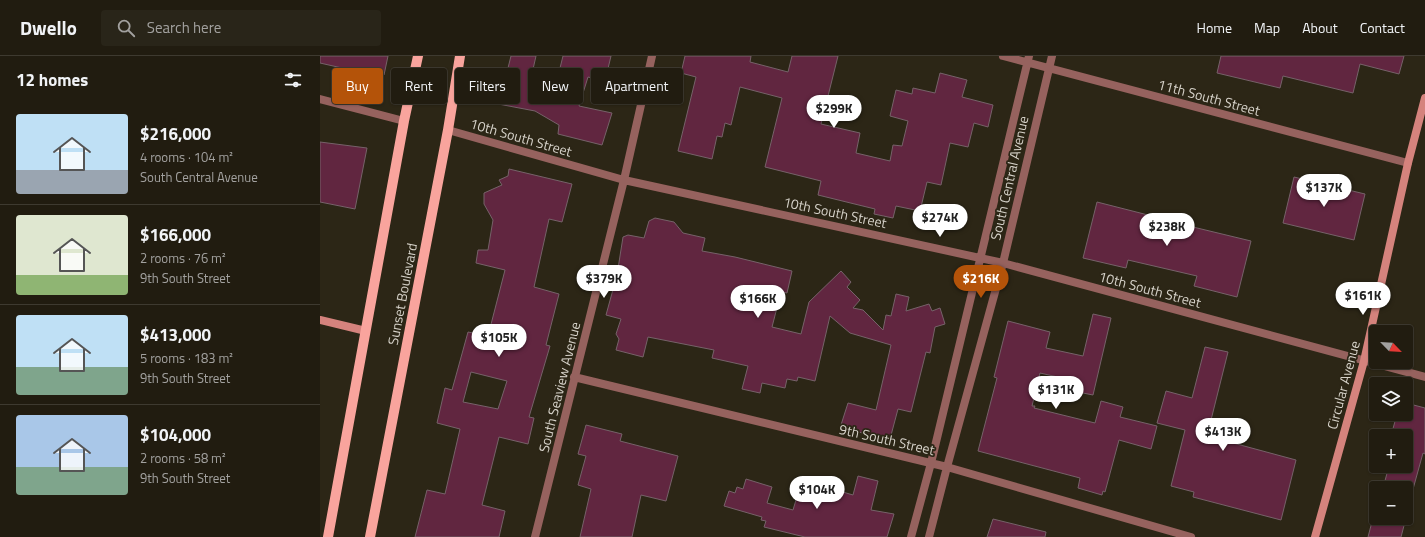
<!DOCTYPE html>
<meta charset="utf-8">
<style>
body{margin:0;font-family:"Titillium Web",sans-serif;background:#292519;color:#f1f3f6;height:100vh;display:flex;flex-direction:column;font-size:15px;white-space:nowrap}
*{box-sizing:border-box;margin:0}
p{font-size:13px;color:#a2a19f}
.icon{flex:none;width:22px;height:22px;fill:none;stroke:currentColor;stroke-width:2;stroke-linecap:round;stroke-linejoin:round}
.map{position:relative;flex:1;overflow:hidden}
.side{display:flex;flex-direction:column;background:#211c10;width:320px}
.side>*{flex:none}
.banner{position:absolute;left:12px;top:12px;width:380px;height:36px;display:flex;gap:8px}
.needle{width:26px;rotate:115deg}
.buttons{position:absolute;left:1049px;top:269px;display:grid;gap:8px}
.buttons a{display:grid;place-items:center;width:44px;height:44px;border-radius:4px;background:#211c10;box-shadow:0 1px 3px #0004,0 0 0 1px #3e3a30;font-size:20px}
.price{position:absolute;translate:-50% -34px;padding:0 9px;border-radius:14px;background:#fff;color:#222;font-size:13px;line-height:26px;filter:drop-shadow(0 1px 2px #0008)}
.price::after{content:'';position:absolute;left:50%;top:24px;width:12px;height:9px;margin-left:-6px;background:inherit;clip-path:polygon(0 0,100% 0,50% 100%)}
.price.selected{background:#b45309;color:#fff}
ul{padding:0;list-style:none}
li{display:flex;align-items:center;gap:12px;height:100px;padding:0 16px}
li+li{border-top:1px solid #3e3a30}
li span{display:grid;place-items:center;flex:none;width:112px;height:80px;border-radius:4px;color:#555}
li>.icon{margin-inline-start:auto}
span .icon{width:48px;height:48px;fill:#fffc;stroke-width:1}
li b{font-size:17px}
h2{display:flex;justify-content:space-between;align-items:center;height:48px;padding:0 16px;font-size:17px}
.pill{padding:0 14px;border-radius:4px;background:#211c10;box-shadow:0 1px 3px #0004,0 0 0 1px #3e3a30;font-size:14px;line-height:36px}
.pill.selected{background:#b45309;color:#fff}
header{display:flex;align-items:center;gap:24px;box-sizing:border-box;height:56px;padding:0 20px;background:#211c10;border-bottom:1px solid #3e3a30}
header strong{font-size:19px}
nav{display:flex;gap:22px;margin-inline-start:auto;font-size:14px}
.search{width:280px;height:36px;background:#292519;display:flex;align-items:center;gap:10px;box-sizing:border-box;padding:0 14px;border-radius:4px;color:#a2a19f;font-size:15px}
main{display:flex;flex:1;min-height:0}
.map>svg:first-child{display:block}
.building{fill:#612640;stroke:#766269;fill-rule:evenodd}
.lines{fill:none;stroke-linecap:round;stroke-linejoin:round}
.street{stroke:#96625e;stroke-width:8}
.secondary{stroke:#d5837d;stroke-width:8}
.primary{stroke:#f9a49d;stroke-width:10}
.labels{text-anchor:middle;dominant-baseline:central;stroke-width:3.5;stroke-linejoin:round;paint-order:stroke}
.street-label{font-size:14px;fill:#d6d2c9;stroke:#2c2616}
</style>
<header>
<strong>Dwello</strong>
<div class="search"><svg class="icon" aria-label="search" viewBox="0 0 24 24"><circle cx="10" cy="10" r="6"/><path d="M15 15l6 6"/></svg>Search here</div>
<nav><a>Home</a><a>Map</a><a>About</a><a>Contact</a></nav>
</header>
<main>
<section class="side">
<h2>12 homes<svg class="icon" aria-label="filters" viewBox="0 0 24 24"><path d="M4 7h16M4 17h16"/><circle cx="9" cy="7" r="2"/><circle cx="15" cy="17" r="2"/></svg></h2>
<ul>
<li><span style="background:linear-gradient(#bfe0f5 70%,#9aa5b1 0)"><svg class="icon" aria-label="home" viewBox="0 0 24 24"><path d="M3 11l9-7 9 7M6 9v11h12V9"/></svg></span><div><b>$216,000</b><p>4 rooms · 104 m²</p><p>South Central Avenue</p></div></li>
<li><span style="background:linear-gradient(#dfe7d0 75%,#8fb573 0)"><svg class="icon" aria-label="home" viewBox="0 0 24 24"><path d="M3 11l9-7 9 7M6 9v11h12V9"/></svg></span><div><b>$166,000</b><p>2 rooms · 76 m²</p><p>9th South Street</p></div></li>
<li><span style="background:linear-gradient(#bfe0f5 65%,#7fa58c 0)"><svg class="icon" aria-label="home" viewBox="0 0 24 24"><path d="M3 11l9-7 9 7M6 9v11h12V9"/></svg></span><div><b>$413,000</b><p>5 rooms · 183 m²</p><p>9th South Street</p></div></li>
<li><span style="background:linear-gradient(#a9c7e8 65%,#7fa58c 0)"><svg class="icon" aria-label="home" viewBox="0 0 24 24"><path d="M3 11l9-7 9 7M6 9v11h12V9"/></svg></span><div><b>$104,000</b><p>2 rooms · 58 m²</p><p>9th South Street</p></div></li>
</ul>
</section>
<div class="map">
<svg width="1105" height="481" viewBox="0 0 1105 481">
<rect width="100%" height="100%" fill="#2c2616"/>
<path class="building" d="M 0,0 L 68,0 L 64,19 L 22,12 L 0,7 Z
M 191,0 L 216,0 L 211,22 L 236,28 L 243,0 L 291,0 L 285,25 L 268,21 L 259,50 L 292,57 L 282,89 L 238,78 L 239,69 L 215,55 L 173,47 L 179,18 L 186,20 Z
M 365,0 L 431,0 L 430,6 L 468,16 L 472,0 L 518,0 L 501,68 L 540,77 L 536,97 L 570,105 L 573,89 L 582,90 L 588,65 L 570,60 L 576,34 L 592,38 L 593,32 L 615,37 L 620,17 L 647,24 L 642,41 L 673,49 L 668,71 L 654,67 L 648,91 L 630,87 L 621,129 L 607,126 L 600,155 L 576,150 L 573,162 L 554,158 L 555,153 L 498,139 L 501,125 L 445,111 L 462,42 L 420,31 L 411,69 L 405,67 L 402,81 L 397,80 L 392,103 L 358,95 L 376,21 L 361,17 Z
M 901,0 L 1084,0 L 1079,18 L 1040,8 L 1033,37 L 963,20 L 960,32 L 897,17 Z
M 0,86 L 47,92 L 35,153 L 0,146 Z
M 189,113 L 252,128 L 242,166 L 229,163 L 214,231 L 239,238 L 226,289 L 230,290 L 209,361 L 214,362 L 208,388 L 179,381 L 162,449 L 185,455 L 179,481 L 95,481 L 107,434 L 125,438 L 140,373 L 117,367 L 125,332 L 132,334 L 148,276 L 168,280 L 185,214 L 156,207 L 158,194 L 168,194 L 173,164 L 164,148 L 164,137 L 182,129 L 179,124 L 188,120 ZM 151,316 L 187,325 L 178,353 L 143,346 Z
M 974,121 L 1045,138 L 1034,184 L 963,167 Z
M 777,146 L 832,160 L 832,158 L 874,168 L 873,171 L 931,185 L 917,241 L 874,230 L 877,220 L 808,204 L 806,212 L 763,202 Z
M 335,162 L 354,166 L 363,177 L 385,182 L 382,195 L 415,201 L 472,215 L 467,237 L 461,236 L 452,271 L 481,278 L 489,246 L 521,215 L 531,226 L 527,231 L 540,244 L 533,252 L 543,254 L 563,274 L 566,259 L 571,260 L 576,238 L 589,241 L 586,255 L 609,248 L 612,255 L 620,252 L 625,268 L 615,271 L 610,297 L 606,296 L 591,356 L 578,353 L 570,383 L 520,372 L 528,347 L 556,354 L 571,289 L 530,277 L 510,260 L 495,325 L 478,321 L 477,325 L 467,323 L 465,332 L 442,327 L 440,337 L 422,333 L 428,310 L 392,302 L 394,294 L 328,281 L 323,301 L 296,294 L 299,283 L 296,278 L 301,263 L 286,259 L 297,219 L 303,181 L 308,179 L 324,182 L 329,165 Z
M 773,258 L 791,262 L 773,339 L 758,336 L 760,326 L 720,317 L 712,350 L 715,350 L 714,352 L 775,367 L 781,345 L 803,351 L 800,361 L 837,370 L 831,393 L 799,384 L 785,436 L 783,435 L 782,439 L 758,432 L 760,422 L 658,395 L 677,322 L 674,321 L 688,265 L 730,276 L 726,292 L 763,300 Z
M 885,291 L 908,296 L 887,380 L 976,404 L 961,464 L 873,441 L 874,436 L 851,430 L 865,374 L 837,367 L 846,335 L 872,342 Z
M 1086,347 L 1105,352 L 1105,398 L 1103,397 L 1090,444 L 1086,443 L 1086,432 L 1063,432 L 1069,410 L 1086,410 L 1086,380 L 1071,380 L 1077,358 L 1086,358 Z
M 266,369 L 302,378 L 300,385 L 358,400 L 346,445 L 321,439 L 312,481 L 260,481 L 271,433 L 258,429 L 266,400 L 258,398 Z
M 538,420 L 558,425 L 551,454 L 574,458 L 567,481 L 485,481 L 444,471 L 446,465 L 441,464 L 442,461 L 404,450 L 409,435 L 415,437 L 417,431 L 423,433 L 426,423 L 452,431 L 447,447 L 473,454 L 482,424 L 533,439 Z
M 1053,462 L 1086,462 L 1081,481 L 1048,481 Z
M 673,463 L 726,476 L 725,481 L 667,481 Z"/>
<g class="lines">
<path class="street" d="M 683,0 L 1088,107
M 0,43 L 84,65
M 128,74 L 304,124 L 683,207 L 1105,321
M 254,321 L 627,411 L 871,481
M 215,481 L 304,124 L 332,0
M 591,481 L 611,407 L 709,0
M 609,481 L 627,411 L 683,207 L 732,0"/>
<path class="secondary" d="M 0,264 L 46,275
M 995,481 L 1044,305 L 1088,107 L 1105,42"/>
<path class="primary" d="M 8,481 L 84,65 L 98,0
M 50,481 L 128,74 L 140,0"/>
</g>
<g class="labels">
<g class="street-label">
<text transform="translate(889 41) rotate(15)">11th South Street</text>
<text transform="translate(201 81) rotate(16)">10th South Street</text>
<text transform="translate(689 122) rotate(-77)">South Central Avenue</text>
<text transform="translate(515 156) rotate(12)">10th South Street</text>
<text transform="translate(830 233) rotate(15)">10th South Street</text>
<text transform="translate(82 238) rotate(-79)">Sunset Boulevard</text>
<text transform="translate(1023 329) rotate(-75)">Circular Avenue</text>
<text transform="translate(239 331) rotate(-76)">South Seaview Avenue</text>
<text transform="translate(567 383) rotate(13)">9th South Street</text>
</g>
</g>
</svg>
<div class="buttons">
<a><svg class="needle" viewBox="-14 -14 28 28"><path d="M0-13l5 13h-10z" fill="#e53935"/><path d="M0 13l5-13h-10z" fill="#a2a19f"/></svg></a>
<a><svg class="icon" aria-label="layers" viewBox="0 0 24 24"><path d="M12 4l9 5-9 5-9-5zM3 14l9 5 9-5"/></svg></a>
<a>+</a>
<a>−</a>
</div>
<b class="price" style="left:514px;top:73px">$299K</b>
<b class="price" style="left:1004px;top:152px">$137K</b>
<b class="price" style="left:620px;top:182px">$274K</b>
<b class="price" style="left:847px;top:191px">$238K</b>
<b class="price" style="left:284px;top:243px">$379K</b>
<b class="price selected" style="left:661px;top:243px">$216K</b>
<b class="price" style="left:1043px;top:260px">$161K</b>
<b class="price" style="left:438px;top:263px">$166K</b>
<b class="price" style="left:179px;top:302px">$105K</b>
<b class="price" style="left:736px;top:354px">$131K</b>
<b class="price" style="left:903px;top:396px">$413K</b>
<b class="price" style="left:497px;top:454px">$104K</b>
<div class="banner">
<a class="pill selected">Buy</a>
<a class="pill">Rent</a>
<a class="pill">Filters</a>
<a class="pill">New</a>
<a class="pill">Apartment</a>
</div>
</div>
</main>
